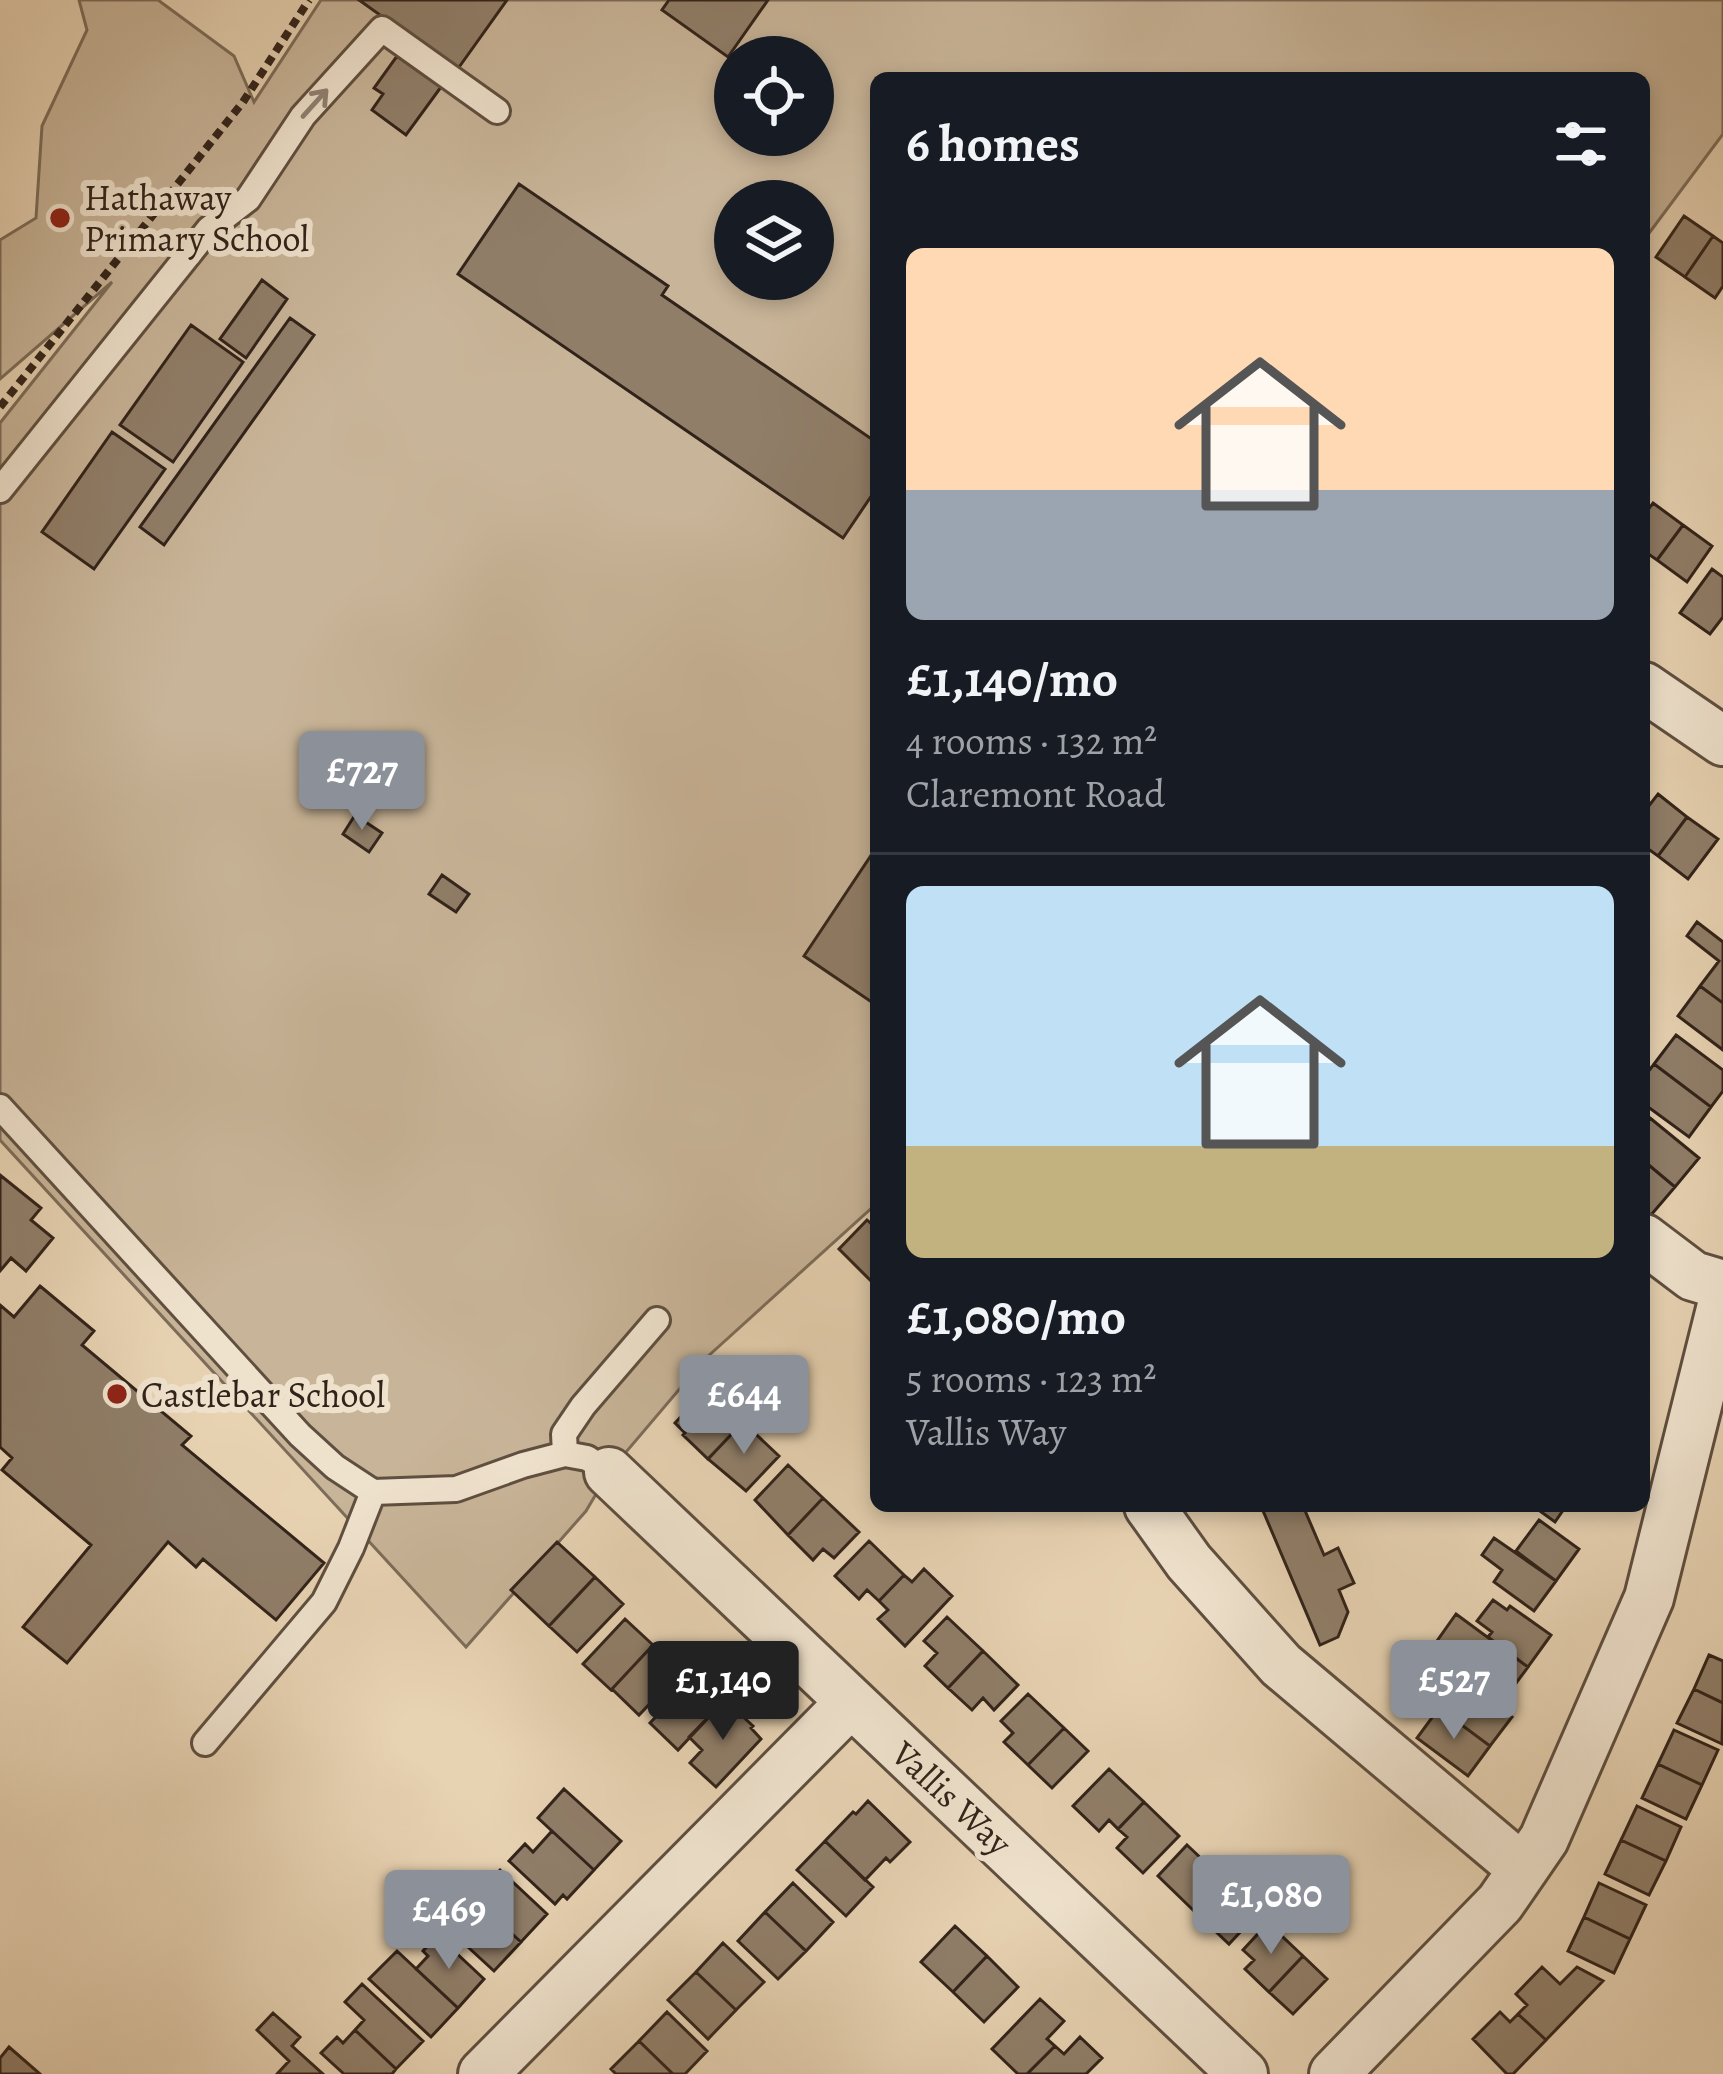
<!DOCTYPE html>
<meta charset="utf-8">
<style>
body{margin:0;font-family:Alegreya,serif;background:#242831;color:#f1f3f6;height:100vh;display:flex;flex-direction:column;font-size:45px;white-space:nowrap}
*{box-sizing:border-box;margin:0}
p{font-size:39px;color:#9ea1a6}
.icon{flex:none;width:66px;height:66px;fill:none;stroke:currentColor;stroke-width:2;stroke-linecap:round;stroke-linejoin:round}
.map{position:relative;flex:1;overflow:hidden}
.sheet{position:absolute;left:870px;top:72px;width:780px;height:1440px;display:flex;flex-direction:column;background:#171b24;border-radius:18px;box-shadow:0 6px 18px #0003}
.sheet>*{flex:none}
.fabs{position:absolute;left:714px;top:36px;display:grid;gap:24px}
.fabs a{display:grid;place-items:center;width:120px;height:120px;border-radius:50%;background:#171b24;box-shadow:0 6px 18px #0003;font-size:60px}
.price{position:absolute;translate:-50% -102px;padding:0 27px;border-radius:12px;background:#8c9099;color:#fff;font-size:39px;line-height:78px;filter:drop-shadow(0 3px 6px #0008)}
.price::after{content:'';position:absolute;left:50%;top:72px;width:36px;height:27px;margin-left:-18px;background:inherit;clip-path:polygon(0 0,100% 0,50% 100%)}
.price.active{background:#222;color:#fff}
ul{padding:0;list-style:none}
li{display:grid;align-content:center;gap:24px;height:636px;padding:0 36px}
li+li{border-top:3px solid #363941}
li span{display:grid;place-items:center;height:372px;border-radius:18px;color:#555}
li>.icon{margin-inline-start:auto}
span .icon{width:216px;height:216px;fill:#fffc;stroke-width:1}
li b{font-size:51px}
h2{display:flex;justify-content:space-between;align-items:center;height:144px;padding:0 36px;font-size:51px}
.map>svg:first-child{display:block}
.green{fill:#c8b498;stroke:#7d6c59;stroke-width:3;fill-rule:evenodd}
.building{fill:#907e69;stroke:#32231a;stroke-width:3}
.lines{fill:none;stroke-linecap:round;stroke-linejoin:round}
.service-casing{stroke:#5f4f40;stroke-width:30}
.minor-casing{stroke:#5f4f40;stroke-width:54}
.path{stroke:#32231a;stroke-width:8;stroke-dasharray:9 6;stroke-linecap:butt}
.service{stroke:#efe2cd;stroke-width:24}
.minor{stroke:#efe2cd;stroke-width:48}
.oneway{stroke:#908274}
.poi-dot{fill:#8f2418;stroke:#efe2cd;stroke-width:4.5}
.labels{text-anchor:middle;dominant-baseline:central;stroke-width:12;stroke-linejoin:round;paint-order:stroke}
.poi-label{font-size:36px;fill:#32231a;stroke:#efe2cd;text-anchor:start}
.street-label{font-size:36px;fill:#32231a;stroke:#efe2cd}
</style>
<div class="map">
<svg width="1723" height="2074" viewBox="0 0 1723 2074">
<rect width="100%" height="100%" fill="#e7d2b2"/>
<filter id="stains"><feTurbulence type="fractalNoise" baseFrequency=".00167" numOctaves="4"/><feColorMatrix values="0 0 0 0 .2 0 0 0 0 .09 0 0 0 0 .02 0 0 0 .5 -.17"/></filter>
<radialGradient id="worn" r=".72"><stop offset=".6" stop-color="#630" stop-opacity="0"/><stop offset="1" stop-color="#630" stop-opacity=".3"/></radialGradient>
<path class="green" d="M 79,0 L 158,0 L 234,56 L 254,102 L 321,0 L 1723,0 L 1723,134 L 1644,240 L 1644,78 L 876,78 L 876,1204 L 705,1359 L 609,1472 L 586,1511 L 466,1647 L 0,1140 L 0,423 L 112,282 L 0,379 L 0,240 L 36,218 L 42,126 L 87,30 ZM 735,57 L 813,57 L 813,135 L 735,135 ZM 735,201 L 813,201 L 813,279 L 735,279 Z"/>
<path class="building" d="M 359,0 L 507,0 L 457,70 Z
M 669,0 L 768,0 L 728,57 L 662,10 Z
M 397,56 L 441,87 L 406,135 L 372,110 L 383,94 L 374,88 Z
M 519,184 L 668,286 L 662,295 L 876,442 L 876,489 L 843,538 L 458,274 Z
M 1684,216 L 1713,236 L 1685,277 L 1656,257 Z
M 1713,236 L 1723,243 L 1723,286 L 1715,298 L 1685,277 Z
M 262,280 L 287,299 L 246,358 L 220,339 Z
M 290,318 L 314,335 L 164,545 L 140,527 Z
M 191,325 L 243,362 L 173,462 L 120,425 Z
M 112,432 L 165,469 L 94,569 L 42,532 Z
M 1653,503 L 1683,525 L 1657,560 L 1644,551 L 1644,515 Z
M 1683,525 L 1712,546 L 1687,582 L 1657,560 Z
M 1712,569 L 1723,577 L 1723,617 L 1710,634 L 1680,613 Z
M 1658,794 L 1687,817 L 1658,856 L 1644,846 L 1644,812 Z
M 355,815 L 382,833 L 369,852 L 343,834 Z
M 1687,817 L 1718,839 L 1688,879 L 1658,856 Z
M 876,848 L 876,1005 L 804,956 Z
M 442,875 L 469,894 L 456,912 L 429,894 Z
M 1697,922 L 1723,942 L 1723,1003 L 1700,986 L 1719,961 L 1687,936 Z
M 1700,986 L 1723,1003 L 1723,1050 L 1678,1016 Z
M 1676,1035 L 1723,1070 L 1723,1091 L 1711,1107 L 1654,1064 Z
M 1654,1064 L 1711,1107 L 1689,1137 L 1644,1104 L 1644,1077 Z
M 1650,1118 L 1699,1158 L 1675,1187 L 1644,1161 L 1644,1125 Z
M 1644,1161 L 1675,1187 L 1651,1215 L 1644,1210 Z
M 0,1175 L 41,1208 L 31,1220 L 53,1238 L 26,1271 L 11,1258 L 0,1271 Z
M 867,1220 L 876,1228 L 876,1286 L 839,1249 Z
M 40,1286 L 94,1331 L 82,1345 L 191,1436 L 182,1445 L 324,1563 L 276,1620 L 203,1559 L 196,1567 L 168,1542 L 67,1663 L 23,1627 L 91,1545 L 2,1470 L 12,1458 L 0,1447 L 0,1305 L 14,1317 Z
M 708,1388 L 743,1422 L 708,1459 L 683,1435 L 685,1433 L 675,1423 Z
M 743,1422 L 779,1456 L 746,1491 L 708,1459 Z
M 788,1465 L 823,1498 L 788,1535 L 755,1500 Z
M 823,1498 L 859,1532 L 834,1558 L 823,1549 L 813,1560 L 788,1535 Z
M 1261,1506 L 1303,1506 L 1324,1555 L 1338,1548 L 1354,1583 L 1339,1590 L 1348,1612 L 1338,1637 L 1320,1645 Z
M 1533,1506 L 1566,1506 L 1555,1522 Z
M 1539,1520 L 1579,1549 L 1556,1581 L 1516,1551 Z
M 1494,1538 L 1556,1581 L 1534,1611 L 1494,1582 L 1502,1570 L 1482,1555 Z
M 869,1541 L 904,1575 L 879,1601 L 867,1590 L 859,1599 L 835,1576 Z
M 557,1542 L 595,1577 L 549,1626 L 511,1590 Z
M 924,1569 L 952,1596 L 905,1646 L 878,1619 L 888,1610 L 879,1601 L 904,1575 L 912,1582 Z
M 595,1577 L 623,1604 L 577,1652 L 549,1626 Z
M 1493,1600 L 1507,1610 L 1510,1606 L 1551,1635 L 1528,1667 L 1488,1637 L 1492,1632 L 1477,1621 Z
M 1456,1614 L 1528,1667 L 1505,1698 L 1465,1668 L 1468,1664 L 1437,1641 Z
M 947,1617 L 983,1651 L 948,1688 L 925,1666 L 937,1653 L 924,1641 Z
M 625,1619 L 653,1645 L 611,1690 L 583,1664 Z
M 653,1645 L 681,1671 L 639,1715 L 612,1689 Z
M 983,1651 L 1018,1685 L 994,1710 L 983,1698 L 972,1710 L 948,1688 Z
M 1709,1655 L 1723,1661 L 1723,1703 L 1694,1689 Z
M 1443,1665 L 1512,1717 L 1490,1746 L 1421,1695 Z
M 697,1674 L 725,1700 L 678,1750 L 650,1723 Z
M 1694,1689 L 1723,1703 L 1722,1744 L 1677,1723 Z
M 1028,1694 L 1064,1728 L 1028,1765 L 1004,1742 L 1013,1733 L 1001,1721 Z
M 725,1700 L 753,1726 L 751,1728 L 761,1739 L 716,1787 L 690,1763 L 702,1750 L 689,1737 Z
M 1439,1708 L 1490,1746 L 1468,1776 L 1417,1738 Z
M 1064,1728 L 1088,1751 L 1052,1788 L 1028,1765 Z
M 1674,1730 L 1718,1750 L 1702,1785 L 1658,1764 Z
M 1658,1764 L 1702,1785 L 1686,1819 L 1642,1798 Z
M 1109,1769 L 1144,1802 L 1118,1829 L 1109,1820 L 1099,1831 L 1073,1806 Z
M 564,1789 L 621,1841 L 594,1870 L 538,1818 Z
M 868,1801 L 910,1842 L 890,1862 L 886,1858 L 865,1880 L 825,1841 L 853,1812 L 856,1814 Z
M 1144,1802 L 1179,1836 L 1143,1873 L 1117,1848 L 1127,1837 L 1118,1829 Z
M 1637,1806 L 1681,1827 L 1666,1861 L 1621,1840 Z
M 552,1831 L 594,1870 L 567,1899 L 563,1895 L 555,1904 L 509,1861 L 525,1844 L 533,1852 Z
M 1621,1840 L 1666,1861 L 1649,1895 L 1605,1874 Z
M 825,1841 L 873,1887 L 846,1916 L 797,1870 Z
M 1187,1845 L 1223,1879 L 1193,1910 L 1158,1876 Z
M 500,1870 L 547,1914 L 521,1942 L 479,1904 L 492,1890 L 486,1885 Z
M 1223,1879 L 1258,1913 L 1229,1944 L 1193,1910 Z
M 793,1883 L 833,1922 L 806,1951 L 765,1912 Z
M 1599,1883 L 1646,1905 L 1630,1939 L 1584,1917 Z
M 479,1904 L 521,1942 L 494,1971 L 444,1925 L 460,1907 L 468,1916 Z
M 765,1912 L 806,1951 L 778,1979 L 738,1941 Z
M 1584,1917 L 1630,1939 L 1614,1973 L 1568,1951 Z
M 1268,1923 L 1303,1956 L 1269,1992 L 1245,1969 L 1254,1960 L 1243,1950 Z
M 955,1926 L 987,1956 L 953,1992 L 921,1962 Z
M 437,1935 L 484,1979 L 458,2008 L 416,1969 L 428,1956 L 423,1951 Z
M 723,1943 L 764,1982 L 736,2010 L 696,1972 Z
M 397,1951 L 458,2008 L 431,2037 L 369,1979 Z
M 987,1956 L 1018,1987 L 984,2022 L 953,1992 Z
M 1303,1956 L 1327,1979 L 1293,2014 L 1269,1992 Z
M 1542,1967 L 1560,1984 L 1577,1967 L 1603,1981 L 1546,2040 L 1518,2014 L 1527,2005 L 1516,1994 Z
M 696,1972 L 736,2010 L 708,2039 L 668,2000 Z
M 362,1984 L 423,2041 L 396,2069 L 355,2030 L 364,2020 L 345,2002 Z
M 1040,1999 L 1064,2021 L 1047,2039 L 1055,2046 L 1027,2074 L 1018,2074 L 992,2049 Z
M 667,2012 L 707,2051 L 685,2074 L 673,2074 L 639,2041 Z
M 1500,2012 L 1510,2022 L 1518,2014 L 1546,2040 L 1513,2074 L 1507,2074 L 1473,2039 Z
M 273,2013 L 300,2037 L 292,2046 L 323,2074 L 277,2074 L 289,2061 L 257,2030 Z
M 355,2030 L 396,2069 L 392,2074 L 344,2074 L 321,2053 L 337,2037 L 343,2043 Z
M 1080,2037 L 1102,2058 L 1086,2074 L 1027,2074 L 1055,2046 L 1064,2054 Z
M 639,2041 L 673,2074 L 616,2074 L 611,2069 Z
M 9,2047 L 40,2074 L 0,2074 L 0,2058 Z"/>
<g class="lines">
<defs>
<path id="service" d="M 0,490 L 209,229 L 248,199 L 303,116 L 382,29 L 497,111
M 0,1107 L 300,1435 L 335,1467 L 373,1492 L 456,1489 L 523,1465 L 565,1454 L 587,1458 L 609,1472
M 565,1454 L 564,1434 L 583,1406 L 657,1320
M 205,1743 L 324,1602 L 351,1548 L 373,1492"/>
<path id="minor" d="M 1644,687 L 1723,741
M 1644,1239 L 1693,1276 L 1723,1285
M 609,1472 L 1243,2074
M 1149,1506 L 1189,1562 L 1281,1665 L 1523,1869
M 483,2074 L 851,1702
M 1334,2074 L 1500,1903 L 1544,1839 L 1649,1598 L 1723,1301"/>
</defs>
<use href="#service" class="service-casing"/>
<use href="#minor" class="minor-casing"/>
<path class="path" d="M 0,407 L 243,102 L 309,0"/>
<use href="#service" class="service"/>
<use href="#minor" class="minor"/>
</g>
<defs><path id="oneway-shaft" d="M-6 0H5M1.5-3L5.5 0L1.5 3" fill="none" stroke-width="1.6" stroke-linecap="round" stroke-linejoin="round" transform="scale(3)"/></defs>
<use class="oneway" href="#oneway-shaft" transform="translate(315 103) rotate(-48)"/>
<g class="poi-dot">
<circle cx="60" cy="218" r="12"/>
<circle cx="117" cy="1394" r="12"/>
</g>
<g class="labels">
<g class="poi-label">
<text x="84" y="197">Hathaway<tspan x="84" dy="41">Primary School</tspan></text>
<text x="141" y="1394">Castlebar School</text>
</g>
<g class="street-label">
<text transform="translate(952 1798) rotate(43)">Vallis Way</text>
</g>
</g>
<rect width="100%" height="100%" filter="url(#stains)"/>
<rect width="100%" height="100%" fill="url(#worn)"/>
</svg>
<div class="fabs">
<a><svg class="icon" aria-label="locate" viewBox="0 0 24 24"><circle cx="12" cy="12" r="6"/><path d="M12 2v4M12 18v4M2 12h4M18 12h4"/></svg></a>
<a><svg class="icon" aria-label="layers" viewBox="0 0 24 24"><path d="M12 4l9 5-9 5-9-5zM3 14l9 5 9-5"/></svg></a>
</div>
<b class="price" style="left:362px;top:833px">£727</b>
<b class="price" style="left:744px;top:1457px">£644</b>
<b class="price" style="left:1454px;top:1742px">£527</b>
<b class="price active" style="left:723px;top:1743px">£1,140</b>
<b class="price" style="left:1271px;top:1957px">£1,080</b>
<b class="price" style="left:449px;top:1972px">£469</b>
<section class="sheet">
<h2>6 homes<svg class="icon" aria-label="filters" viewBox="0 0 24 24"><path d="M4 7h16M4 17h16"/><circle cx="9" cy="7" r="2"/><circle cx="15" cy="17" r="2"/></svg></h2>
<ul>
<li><span style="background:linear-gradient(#ffd9b3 65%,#9aa5b1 0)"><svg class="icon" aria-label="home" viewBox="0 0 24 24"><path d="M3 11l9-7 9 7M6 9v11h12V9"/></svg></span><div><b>£1,140/mo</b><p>4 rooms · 132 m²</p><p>Claremont Road</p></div></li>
<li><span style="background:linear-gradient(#bfe0f5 70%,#c2b280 0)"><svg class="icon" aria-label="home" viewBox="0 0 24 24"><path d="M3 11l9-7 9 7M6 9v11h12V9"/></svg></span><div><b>£1,080/mo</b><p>5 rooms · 123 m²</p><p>Vallis Way</p></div></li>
</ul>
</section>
</div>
